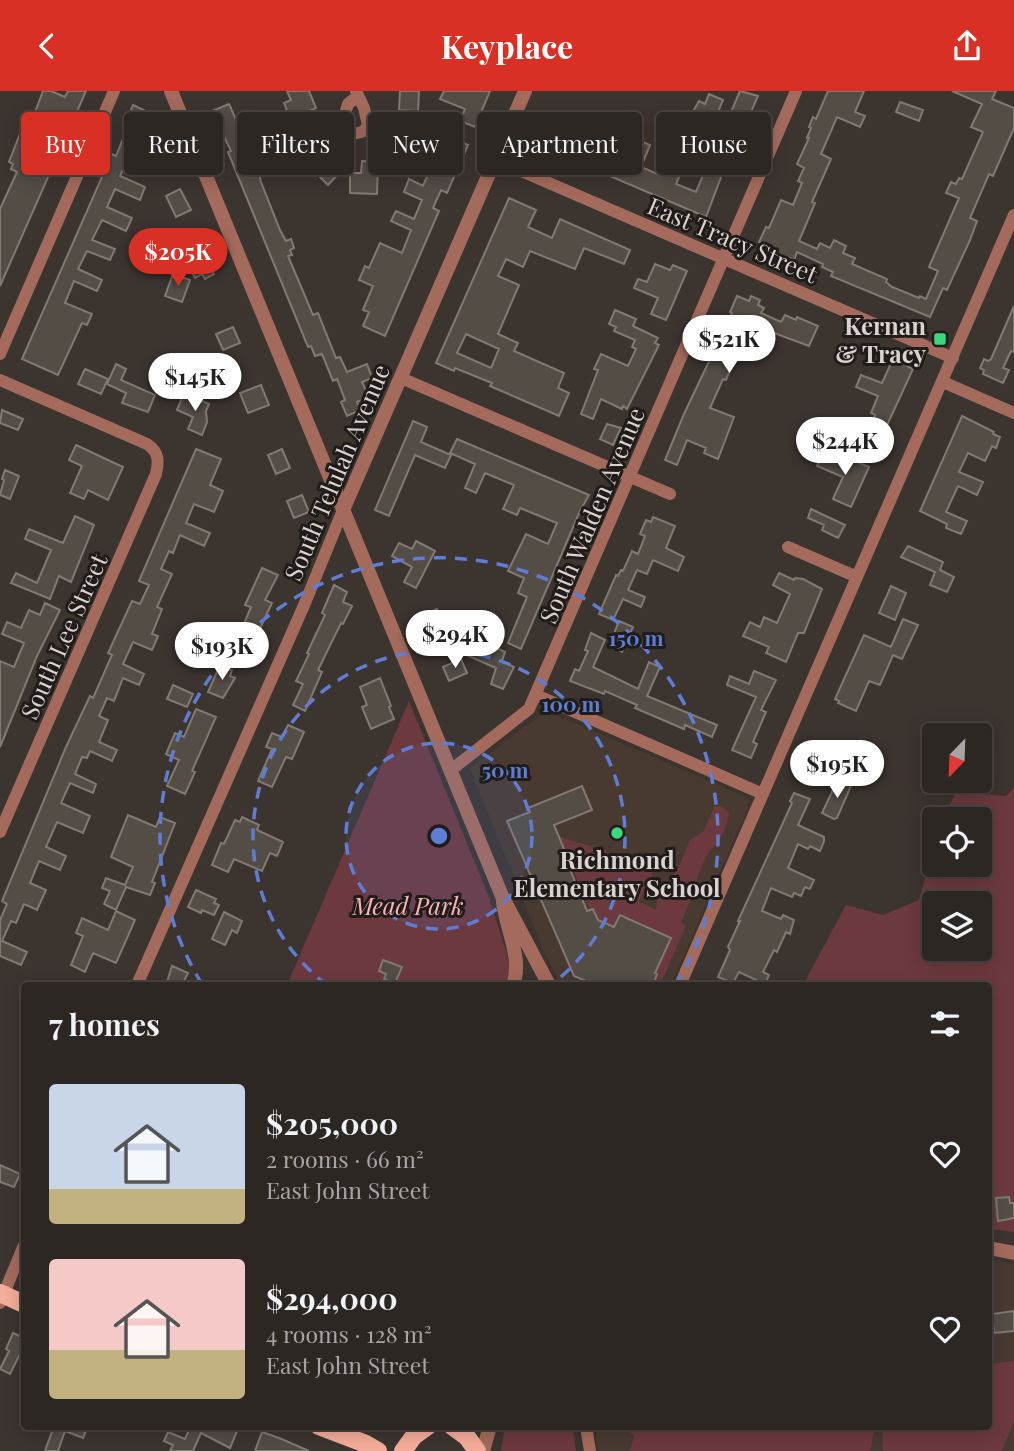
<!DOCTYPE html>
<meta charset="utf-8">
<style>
body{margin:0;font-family:"Playfair Display",serif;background:#393330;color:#f1f3f6;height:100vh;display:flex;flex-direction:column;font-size:26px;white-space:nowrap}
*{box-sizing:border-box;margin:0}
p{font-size:23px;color:#a7a5a6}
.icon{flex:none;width:38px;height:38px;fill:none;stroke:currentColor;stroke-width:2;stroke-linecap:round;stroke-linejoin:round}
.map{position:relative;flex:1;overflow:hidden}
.details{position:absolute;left:21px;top:891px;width:971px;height:448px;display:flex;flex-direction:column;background:#2d2723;border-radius:7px;box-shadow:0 4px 18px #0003,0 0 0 2px #484441}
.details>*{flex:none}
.guide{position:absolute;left:21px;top:21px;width:973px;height:63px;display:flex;gap:14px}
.needle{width:46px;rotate:203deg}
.buttons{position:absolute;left:922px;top:632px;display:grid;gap:14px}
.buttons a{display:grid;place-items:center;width:70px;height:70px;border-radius:7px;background:#2d2723;box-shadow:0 4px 18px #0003,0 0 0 2px #484441;font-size:35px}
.price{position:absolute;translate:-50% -60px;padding:0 16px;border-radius:24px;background:#fff;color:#222;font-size:23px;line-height:46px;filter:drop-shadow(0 2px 4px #0008)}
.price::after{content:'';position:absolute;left:50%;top:42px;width:21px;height:16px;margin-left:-10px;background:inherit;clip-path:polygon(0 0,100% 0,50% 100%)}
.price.on{background:#d93025;color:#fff}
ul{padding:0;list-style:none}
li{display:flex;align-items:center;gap:21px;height:175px;padding:0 28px}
li span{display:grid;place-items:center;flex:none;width:196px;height:140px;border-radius:7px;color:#555}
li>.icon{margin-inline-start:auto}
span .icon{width:84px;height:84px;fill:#fffc;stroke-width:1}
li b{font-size:30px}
h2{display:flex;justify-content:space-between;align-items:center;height:84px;padding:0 28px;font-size:30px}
.tag{padding:0 24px;border-radius:7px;background:#2d2723;box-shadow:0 4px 18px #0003,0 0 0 2px #484441;font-size:24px;line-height:63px}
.tag.on{background:#d93025;color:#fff}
header{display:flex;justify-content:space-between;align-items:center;height:91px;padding:0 28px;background:#d93025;color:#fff;font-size:32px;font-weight:700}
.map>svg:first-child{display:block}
.built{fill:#483a31}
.green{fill:#6c3a3e;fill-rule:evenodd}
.building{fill:#534d46;stroke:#817a72;stroke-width:2;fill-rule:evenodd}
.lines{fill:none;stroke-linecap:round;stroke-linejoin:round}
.minor{stroke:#a46b5c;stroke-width:12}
.tertiary{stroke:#a46b5c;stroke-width:14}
.primary{stroke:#f4ad9a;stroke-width:18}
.ring{fill:none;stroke:#5e7dd5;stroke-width:3.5;stroke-dasharray:12 9}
.poi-dot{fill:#39d87f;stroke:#201c1a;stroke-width:2.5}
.labels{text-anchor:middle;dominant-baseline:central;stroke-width:6;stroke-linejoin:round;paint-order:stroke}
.street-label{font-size:24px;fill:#d8d3d0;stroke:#201c1a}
.poi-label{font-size:24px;font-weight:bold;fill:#d8d3d0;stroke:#201c1a;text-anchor:end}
.park-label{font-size:24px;font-style:italic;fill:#fdb4b8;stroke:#201c1a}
.centre{fill:#5e7dd5;stroke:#201c1a;stroke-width:3.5}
.ring-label{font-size:21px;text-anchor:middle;font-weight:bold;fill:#5e7dd5;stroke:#201c1a;stroke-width:6;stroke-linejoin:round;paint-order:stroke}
</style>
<header><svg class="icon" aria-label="back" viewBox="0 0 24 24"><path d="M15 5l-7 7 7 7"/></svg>Keyplace<svg class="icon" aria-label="share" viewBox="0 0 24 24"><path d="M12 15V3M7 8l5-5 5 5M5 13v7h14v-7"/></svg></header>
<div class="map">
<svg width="1014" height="1360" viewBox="0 0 1014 1360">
<rect width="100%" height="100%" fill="#3c342f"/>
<path class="built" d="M 549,621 L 744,705 L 748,709 L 748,717 L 671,894 L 561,894 L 544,861 L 470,677 L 539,625 Z
M 989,1169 L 1014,1173 L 1014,1360 L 598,1360 L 595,1335 L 989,1335 Z"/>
<path class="green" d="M 409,610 L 488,804 L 507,863 L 510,880 L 506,894 L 287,894 Z
M 1014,697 L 1014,1141 L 989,1138 L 989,894 L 803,894 L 846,814 L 883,824 L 919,809 L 934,755 L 934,774 L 980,774 L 980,728 L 943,728 L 956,701 L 1006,705 ZM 934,812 L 980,812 L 980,858 L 934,858 Z
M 715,715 L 722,716 L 729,721 C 728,730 723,744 718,752 C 714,757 709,758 707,764 C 696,786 692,809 681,831 L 686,835 L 661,892 L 654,890 L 657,884 L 655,882 L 671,847 L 620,824 L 614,836 L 598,830 L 593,818 L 590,819 L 559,745 C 565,748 589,755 596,756 L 653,781 L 639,811 L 656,819 L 658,803 L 669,787 L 677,780 L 690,749 L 703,741 Z
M 1014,1270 L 1014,1330 L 1002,1360 L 883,1360 L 882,1335 L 989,1335 L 989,1273 Z
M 505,1335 L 573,1335 L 576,1360 L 501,1360 Z
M 630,1335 L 875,1335 L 870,1360 L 630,1360 L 634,1345 L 630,1341 Z"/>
<path class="building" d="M 43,0 L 51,0 L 65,6 L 68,0 L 86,0 L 0,195 L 0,118 L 17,81 L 11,78 L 13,73 L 9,71 L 26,27 L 32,29 Z
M 287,0 L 309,0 L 316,17 L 309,20 L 318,40 L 303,46 L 341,80 L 328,94 L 300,66 L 304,61 L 284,12 L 291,9 Z
M 400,0 L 419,0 L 418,20 L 399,19 Z
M 444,0 L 490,0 L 475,36 L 460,30 L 465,18 L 440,8 Z
M 740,0 L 758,5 L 748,28 L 731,21 Z
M 828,0 L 864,0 L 855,21 L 865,25 L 860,36 L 837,26 L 821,63 L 831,68 L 812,111 L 815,112 L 799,150 L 817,158 L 820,152 L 830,157 L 834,149 L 846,155 L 843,162 L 855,167 L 852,173 L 887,188 L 886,191 L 892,196 L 919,207 L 920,205 L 926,208 L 938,180 L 929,176 L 959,107 L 946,102 L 951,91 L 956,93 L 959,87 L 962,88 L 983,41 L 971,36 L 982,13 L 952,0 L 996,0 L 992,8 L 1014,17 L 1014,37 L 993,85 L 989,83 L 970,127 L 977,130 L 970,149 L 947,199 L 943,197 L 930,226 L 831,185 L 833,181 L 822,176 L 823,173 L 797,161 L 794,169 L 770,159 L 772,156 L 759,151 L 766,136 L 769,137 L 781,109 L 793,114 L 802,92 L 798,90 L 804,77 L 797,73 L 809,47 L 807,47 L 811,37 L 809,36 L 813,26 L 816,28 Z
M 709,3 L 723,9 L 710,40 L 688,29 L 699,10 L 705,13 Z
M 900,11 L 923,19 L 919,30 L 896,21 Z
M 229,13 L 254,69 L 259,67 L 263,77 L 258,79 L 261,91 L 280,139 L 286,150 L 291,148 L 294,157 L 290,159 L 292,164 L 288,165 L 313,224 L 318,222 L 336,267 L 340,266 L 347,281 L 367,273 L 372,287 L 362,291 L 369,306 L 357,311 L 361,319 L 347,325 L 341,311 L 345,309 L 337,288 L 333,290 L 322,263 L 315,265 L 311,255 L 308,256 L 228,61 L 231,60 L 212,20 Z
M 133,14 L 150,22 L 120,85 L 145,96 L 140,109 L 115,98 L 107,116 L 132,127 L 126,140 L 102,129 L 92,149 L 115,158 L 110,169 L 87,160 L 78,178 L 102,189 L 97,200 L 74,190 L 65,212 L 92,223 L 87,234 L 82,232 L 58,284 L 22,268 L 112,63 L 116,65 L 126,40 L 123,39 Z
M 544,24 L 564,33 L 559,44 L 580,53 L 592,27 L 621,38 L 612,56 L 632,64 L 638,49 L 650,54 L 641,76 L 662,85 L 672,62 L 687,68 L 676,93 L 696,101 L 714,58 L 708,55 L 715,37 L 739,47 L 726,73 L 706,126 L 532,52 Z
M 450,33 L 462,38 L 457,49 L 468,54 L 447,102 L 441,99 L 433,117 L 439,120 L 385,245 L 363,235 L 369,221 L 363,219 L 373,195 L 359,189 L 365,175 L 369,177 L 380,152 L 402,162 L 411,139 L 391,130 L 396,120 L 414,128 L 422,109 L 404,101 L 409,88 L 423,95 Z
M 157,42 L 169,71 L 157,76 L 153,66 L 149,68 L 141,49 Z
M 362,70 L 378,71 L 377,103 L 350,102 L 350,82 L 361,82 Z
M 180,98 L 191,119 L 176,126 L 166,105 Z
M 509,107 L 536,119 L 528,136 L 552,147 L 560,128 L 630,159 L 624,173 L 584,157 L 575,178 L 530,160 L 523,176 L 506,168 L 498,185 L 519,194 L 498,243 L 518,252 L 514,260 L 564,282 L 558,297 L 569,302 L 559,325 L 490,295 L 492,292 L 455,277 L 454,280 L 436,272 ZM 466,243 L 499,258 L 491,277 L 457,262 Z
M 203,162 L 214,183 L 205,188 L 202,183 L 195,187 L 187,171 Z
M 655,173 L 670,179 L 673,174 L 687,180 L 666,229 L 651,223 L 658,207 L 634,197 L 638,188 L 647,191 Z
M 173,183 L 190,189 L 182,211 L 165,205 Z
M 737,205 L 749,210 L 751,205 L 760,209 L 758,214 L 764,217 L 761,222 L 781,231 L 785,224 L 796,229 L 797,226 L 818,235 L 809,255 L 766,239 L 760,255 L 745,248 L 742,254 L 735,251 L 725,274 L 731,276 L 726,289 L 723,288 L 710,317 L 734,326 L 718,368 L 704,362 L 706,357 L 687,349 L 677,374 L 665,369 L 684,323 L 732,222 L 730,221 Z
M 1014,215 L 1014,261 L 1011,260 L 1003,277 L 1009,279 L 1003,292 L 983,283 L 984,279 L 980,277 L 984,268 L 988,270 L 991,268 Z
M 615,219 L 636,228 L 633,235 L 658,247 L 655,252 L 659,254 L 627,318 L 623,315 L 622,318 L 601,308 L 593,328 L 581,323 L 598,279 L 594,278 L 601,263 L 628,275 L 636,258 L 632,256 L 635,249 L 614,240 L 616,236 L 609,233 Z
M 233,236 L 240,252 L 223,259 L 216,243 Z
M 893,268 L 913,278 L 877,356 L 864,350 L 875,324 L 871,322 L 878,305 L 856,296 L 861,284 L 882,292 Z
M 116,273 L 126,278 L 121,289 L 155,304 L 148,321 L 122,312 L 126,302 L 107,293 Z
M 85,278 L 108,288 L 101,303 L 78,293 Z
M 261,294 L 269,314 L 248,322 L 240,302 Z
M 184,302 L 209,313 L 206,320 L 207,331 L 202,344 L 188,338 L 193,326 L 177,319 Z
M 2,319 L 23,328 L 18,339 L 0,332 Z
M 962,325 L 994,341 L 993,343 L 1000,346 L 996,357 L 992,355 L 985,370 L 968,362 L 959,381 L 983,391 L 977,404 L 958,395 L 946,421 L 967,430 L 961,443 L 946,437 L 947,433 L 920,420 Z
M 413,330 L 427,336 L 421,351 L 451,364 L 445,377 L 415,364 L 389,425 L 375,419 Z
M 607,333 L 621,337 L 613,354 L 600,348 Z
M 457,348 L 589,404 L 580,420 L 521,558 L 508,552 L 527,506 L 518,502 L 524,487 L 508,480 L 526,443 L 548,453 L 557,432 L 520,417 L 517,424 L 503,418 L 514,394 L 485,382 L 476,402 L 465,397 L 475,373 L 450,362 Z
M 76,354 L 123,376 L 108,409 L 88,399 L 84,408 L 70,402 L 82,375 L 69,369 Z
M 196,358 L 221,368 L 210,394 L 223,400 L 214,421 L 194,413 L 186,432 L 210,442 L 204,455 L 180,444 L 173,462 L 169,460 L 161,478 L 172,483 L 157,516 L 162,518 L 152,543 L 158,545 L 152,559 L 133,551 L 123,573 L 144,583 L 139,594 L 123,587 L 114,610 L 107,607 L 99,625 L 108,629 L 99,651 L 117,659 L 112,670 L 90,660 L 87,667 L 82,666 L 75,683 L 96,693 L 93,702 L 70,692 L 61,712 L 90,725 L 83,742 L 57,731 L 46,756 L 66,765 L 60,779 L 39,770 L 30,792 L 46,799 L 37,819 L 24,813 L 16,832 L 11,830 L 2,850 L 27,861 L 21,874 L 0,865 L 0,829 L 7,813 L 2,810 L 66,656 L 90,605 L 93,607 L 112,564 L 108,562 L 132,510 L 140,513 L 149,494 L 139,490 Z
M 282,358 L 290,377 L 276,383 L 268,364 Z
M 823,362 L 848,373 L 850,368 L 869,376 L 851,416 L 833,408 L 843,386 L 817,375 Z
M 5,379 L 19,385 L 10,408 L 0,404 L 4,389 L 2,388 Z
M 302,404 L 309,421 L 294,427 L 287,410 Z
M 811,418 L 845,434 L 838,447 L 822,439 L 824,434 L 808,427 Z
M 75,425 L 94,434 L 71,491 L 59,485 L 50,508 L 11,492 L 16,482 L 37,492 L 51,459 L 25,448 L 29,438 L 63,452 Z
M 653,426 L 675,435 L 666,457 L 684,466 L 678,480 L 653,469 L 647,483 L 637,479 L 628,499 L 645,506 L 641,516 L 623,508 L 613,529 L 599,523 L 616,484 L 618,485 L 621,479 L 623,480 L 632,460 L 638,463 L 645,445 L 640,443 L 646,429 L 651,431 Z
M 416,450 L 435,460 L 416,497 L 404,491 L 412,476 L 392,465 L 399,452 L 412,458 Z
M 908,455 L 943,471 L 940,479 L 954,486 L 947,501 L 930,494 L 935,481 L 901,466 Z
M 262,477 L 278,484 L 265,509 L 272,512 L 250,559 L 248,558 L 246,563 L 230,556 L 238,539 L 241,540 L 251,516 L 245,514 Z
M 779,482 L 794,489 L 795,487 L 803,488 L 822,498 L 804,542 L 798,542 L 786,571 L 766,562 L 769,556 L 743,545 L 750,531 L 760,536 L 764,526 L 777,532 L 790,503 L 773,494 Z
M 334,494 L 347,501 L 343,511 L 352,515 L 343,533 L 341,532 L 318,579 L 322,581 L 305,620 L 293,614 L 303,593 L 296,590 L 309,563 L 307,562 L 325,524 L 322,522 Z
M 891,495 L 906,502 L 895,529 L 879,522 Z
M 45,512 L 60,519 L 37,565 L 0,656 L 0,570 L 14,576 L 24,552 L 2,543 L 7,531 L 21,537 L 29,519 L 40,524 Z
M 437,518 L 441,529 L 437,531 L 441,540 L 427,546 L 418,526 Z
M 903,528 L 918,534 L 902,568 L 893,564 L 880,594 L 869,590 L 856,620 L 838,612 L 839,610 L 835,608 L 864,544 L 891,556 Z
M 619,530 L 633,536 L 622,561 L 609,555 Z
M 591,542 L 605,549 L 593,576 L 638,598 L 649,571 L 660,576 L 647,605 L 717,634 L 712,646 L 685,634 L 684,638 L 635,617 L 637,614 L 605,600 L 604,603 L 570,590 L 575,578 L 579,580 L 588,560 L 585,559 Z
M 470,549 L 491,559 L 493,555 L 505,561 L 502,570 L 514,576 L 503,598 L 491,593 L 496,577 L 464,563 Z
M 461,568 L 467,582 L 449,590 L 443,576 Z
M 220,574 L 232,579 L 230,585 L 235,587 L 223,607 L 208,601 Z
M 754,580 L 776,589 L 761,619 L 766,621 L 753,651 L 757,653 L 751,667 L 732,659 L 756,606 L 727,594 L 730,585 L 749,593 Z
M 380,587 L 391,615 L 389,616 L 394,628 L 371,638 L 362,616 L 367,614 L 360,596 Z
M 173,594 L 193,603 L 187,616 L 167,608 Z
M 196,618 L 216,626 L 192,680 L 195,681 L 185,703 L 167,695 L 179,669 L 166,663 L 175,642 L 184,646 Z
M 288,634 L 304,641 L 292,668 L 286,666 L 272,696 L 258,690 L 272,658 L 266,656 L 272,642 L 282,646 Z
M 815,660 L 838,672 L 832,687 L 807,676 Z
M 838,688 L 851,695 L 837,727 L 834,728 L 822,722 Z
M 582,695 L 592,719 L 554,734 L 571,775 L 569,776 L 587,820 L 593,818 L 598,829 L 614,836 L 620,824 L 671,847 L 655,882 L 657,883 L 653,894 L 596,894 L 574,885 L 507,730 L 530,721 L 528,717 Z
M 794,702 L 810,708 L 798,734 L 824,746 L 824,750 L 820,760 L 810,755 L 808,758 L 798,753 L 788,777 L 814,789 L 810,798 L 805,796 L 801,805 L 794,802 L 792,806 L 771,797 L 762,820 L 781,828 L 783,824 L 794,829 L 790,843 L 786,841 L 777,861 L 774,859 L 763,881 L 769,884 L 765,893 L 739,881 L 733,892 L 718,886 L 730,859 L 728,856 L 740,830 L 738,830 L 792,712 L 790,710 Z
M 128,724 L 156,736 L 160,726 L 175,732 L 152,791 L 155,792 L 150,804 L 126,796 L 116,819 L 104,813 L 110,800 L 102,797 L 106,787 L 125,794 L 133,776 L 111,766 Z
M 242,726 L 259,734 L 257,739 L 283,751 L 277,765 L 270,762 L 262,780 L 234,768 L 228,781 L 212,774 L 221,752 L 224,753 L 235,729 L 240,731 Z
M 196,799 L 216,808 L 214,812 L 219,814 L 214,824 L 202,819 L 201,822 L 188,816 Z
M 116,820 L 135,829 L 116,872 L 93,862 L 85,881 L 71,874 L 83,845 L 76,842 L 82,827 L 108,839 Z
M 224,821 L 242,830 L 237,842 L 232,839 L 225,854 L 212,848 Z
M 383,869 L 402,876 L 395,892 L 384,888 L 386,883 L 379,880 Z
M 172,875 L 188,882 L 182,894 L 166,894 Z
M 0,1074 L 20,1083 L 14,1096 L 0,1091 Z
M 1009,1106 L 1010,1112 L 1014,1112 L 1014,1127 L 998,1130 L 996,1107 Z
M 1014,1220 L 1014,1240 L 994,1242 L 992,1223 Z
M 13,1242 L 24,1247 L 24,1255 L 10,1283 L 0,1278 L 9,1260 L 6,1258 Z
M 54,1335 L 88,1335 L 83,1347 L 65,1340 L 58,1360 L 45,1360 Z
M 185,1335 L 226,1335 L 237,1340 L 230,1357 L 201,1342 L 193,1360 L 170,1360 L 173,1354 L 164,1350 L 168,1341 L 185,1348 L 190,1337 Z
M 262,1341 L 279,1347 L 309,1360 L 255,1360 Z"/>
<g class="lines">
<path class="minor" d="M 356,0 L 364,17 L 368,34 L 364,40 C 354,45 348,42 342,33 L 348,13 L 358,5
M 496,69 L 953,267
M 0,263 L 114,0
M 401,287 L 670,403
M 0,289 L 147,353 C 159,361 159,370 156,383 L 0,741
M 943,291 L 1014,322
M 788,456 L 857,486
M 536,604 L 763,703
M 451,679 L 529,618 L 796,0
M 137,894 L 305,512 L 343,419
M 680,894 L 1014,124
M 0,1212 L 24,1154
M 586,1335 L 590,1360"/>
<path class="tertiary" d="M 171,0 L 502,805 L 549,894
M 343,419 L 525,0
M 503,811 C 506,838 523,868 513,894
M 989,1157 L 1014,1162
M 483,1360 L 490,1335"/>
<path class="primary" d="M 0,1202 L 24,1213
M 319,1335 L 366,1353 L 378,1360
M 452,1335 L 467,1346 L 477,1360
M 403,1360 L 414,1345 L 428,1335"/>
</g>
<circle cx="439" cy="745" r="93" fill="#5e7dd5" fill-opacity=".12"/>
<g class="ring">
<circle cx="439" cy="745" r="93"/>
<path d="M327 894A186 186 0 1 1 551 894"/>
<path d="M202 893A279 279 0 1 1 676 893"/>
</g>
<g class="poi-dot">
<rect x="933" y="241" width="14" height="14" rx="3.5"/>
<circle cx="617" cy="742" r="7"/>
</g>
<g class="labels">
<g class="street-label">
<text transform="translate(733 148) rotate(23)">East Tracy Street</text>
<text transform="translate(336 381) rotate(-67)">South Telulah Avenue</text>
<text transform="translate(591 424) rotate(-67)">South Walden Avenue</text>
<text transform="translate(63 545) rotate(-66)">South Lee Street</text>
</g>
<g class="poi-label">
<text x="926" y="234">Kernan<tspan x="926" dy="28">&amp; Tracy</tspan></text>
<text x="617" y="768" text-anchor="middle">Richmond<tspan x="617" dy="28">Elementary School</tspan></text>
</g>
<g class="park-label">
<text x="408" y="814">Mead Park</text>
</g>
</g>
<circle cx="439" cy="745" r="10" class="centre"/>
<g class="ring-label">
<text x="636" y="555">150 m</text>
<text x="571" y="621">100 m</text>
<text x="505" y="687">50 m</text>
</g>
</svg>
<div class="buttons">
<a><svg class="needle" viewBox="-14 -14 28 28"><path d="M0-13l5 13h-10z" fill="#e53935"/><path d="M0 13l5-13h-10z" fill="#a7a5a6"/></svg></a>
<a><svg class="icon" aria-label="locate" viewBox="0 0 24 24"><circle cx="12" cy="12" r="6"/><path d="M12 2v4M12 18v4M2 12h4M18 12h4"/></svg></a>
<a><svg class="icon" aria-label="layers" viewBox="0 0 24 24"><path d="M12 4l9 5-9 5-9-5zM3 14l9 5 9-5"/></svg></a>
</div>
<b class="price on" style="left:178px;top:197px">$205K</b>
<b class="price" style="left:729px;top:284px">$521K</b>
<b class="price" style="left:195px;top:322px">$145K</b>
<b class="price" style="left:845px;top:386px">$244K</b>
<b class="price" style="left:455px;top:579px">$294K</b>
<b class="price" style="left:222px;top:591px">$193K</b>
<b class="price" style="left:837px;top:709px">$195K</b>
<div class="guide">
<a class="tag on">Buy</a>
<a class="tag">Rent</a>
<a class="tag">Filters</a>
<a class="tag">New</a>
<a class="tag">Apartment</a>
<a class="tag">House</a>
</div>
<section class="details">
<h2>7 homes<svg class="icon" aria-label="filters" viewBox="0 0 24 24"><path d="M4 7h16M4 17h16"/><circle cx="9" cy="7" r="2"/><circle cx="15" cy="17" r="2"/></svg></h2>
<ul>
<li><span style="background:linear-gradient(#c9d6e8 75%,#c2b280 0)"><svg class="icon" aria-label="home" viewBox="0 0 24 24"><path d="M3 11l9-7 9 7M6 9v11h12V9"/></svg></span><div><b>$205,000</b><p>2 rooms · 66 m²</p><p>East John Street</p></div><svg class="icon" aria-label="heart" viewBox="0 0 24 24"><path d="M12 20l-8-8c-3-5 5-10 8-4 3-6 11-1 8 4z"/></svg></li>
<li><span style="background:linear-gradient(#f6c9c9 65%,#c2b280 0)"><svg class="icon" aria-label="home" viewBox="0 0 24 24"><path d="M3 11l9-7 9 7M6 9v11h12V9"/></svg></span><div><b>$294,000</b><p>4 rooms · 128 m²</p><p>East John Street</p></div><svg class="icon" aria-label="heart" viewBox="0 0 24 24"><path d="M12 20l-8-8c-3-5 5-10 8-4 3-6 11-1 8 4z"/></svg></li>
</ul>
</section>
</div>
